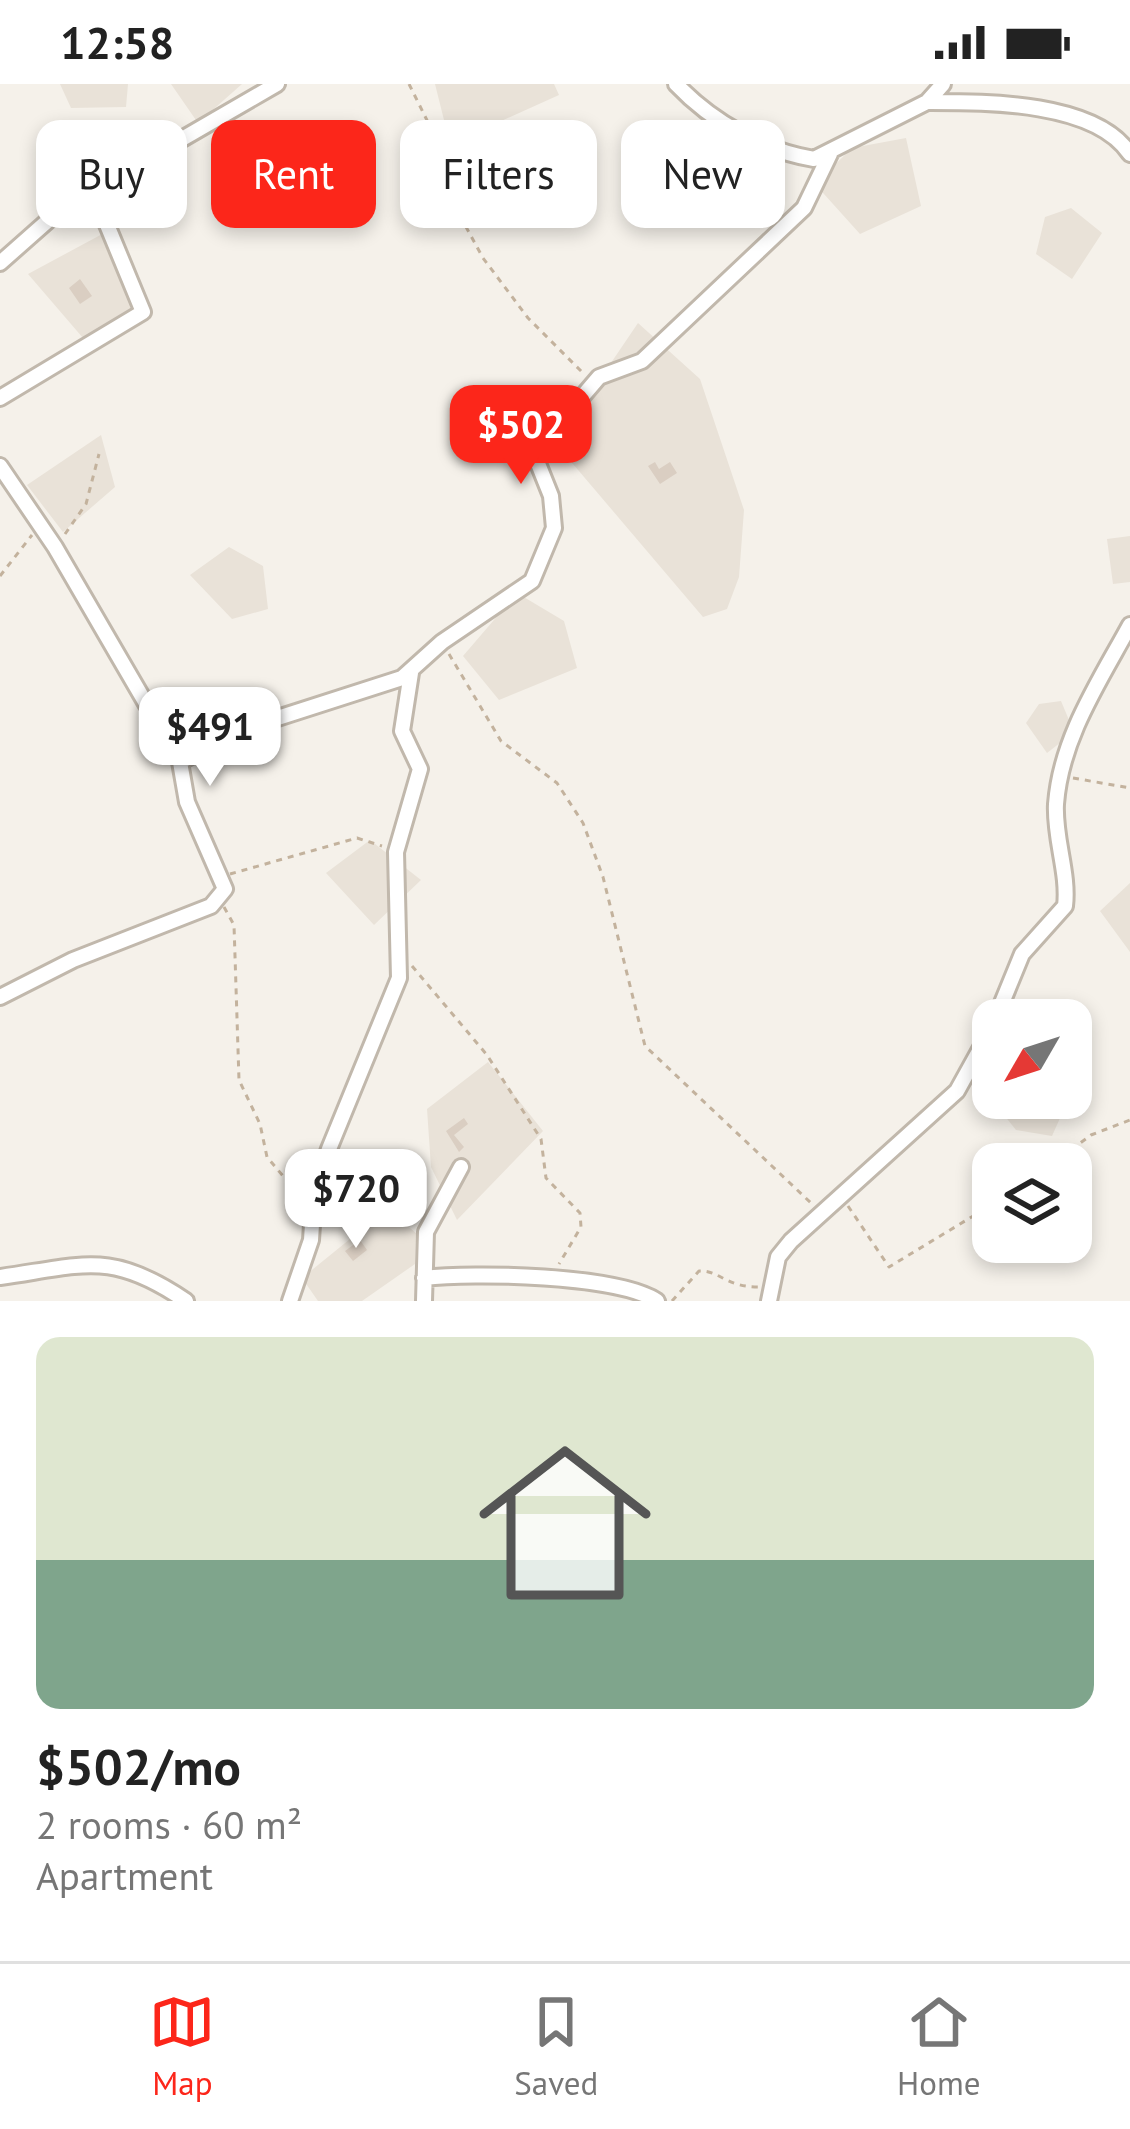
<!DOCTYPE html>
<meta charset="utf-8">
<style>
body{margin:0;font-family:"PT Sans",sans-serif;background:#f6f6f6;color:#222;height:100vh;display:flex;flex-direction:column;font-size:45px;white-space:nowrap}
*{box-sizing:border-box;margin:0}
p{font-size:39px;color:#767676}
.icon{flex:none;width:66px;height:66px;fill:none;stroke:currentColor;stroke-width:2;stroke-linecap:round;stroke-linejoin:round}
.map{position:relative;height:1217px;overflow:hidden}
.side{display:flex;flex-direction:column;background:#fff;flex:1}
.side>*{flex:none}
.hud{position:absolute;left:36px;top:36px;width:1059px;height:108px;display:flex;gap:24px}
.needle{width:78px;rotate:231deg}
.controls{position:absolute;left:972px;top:915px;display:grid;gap:24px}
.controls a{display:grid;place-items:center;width:120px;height:120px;border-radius:24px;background:#fff;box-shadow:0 6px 18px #0003;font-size:60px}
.price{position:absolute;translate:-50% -102px;padding:0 27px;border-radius:24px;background:#fff;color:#222;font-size:39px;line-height:78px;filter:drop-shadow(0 3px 6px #0008)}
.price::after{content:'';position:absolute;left:50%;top:72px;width:36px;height:27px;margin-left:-18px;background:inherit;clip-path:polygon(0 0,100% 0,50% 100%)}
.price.active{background:#fc261a;color:#fff}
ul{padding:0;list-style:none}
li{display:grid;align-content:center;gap:24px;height:636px;padding:0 36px}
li+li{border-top:3px solid #e0e0e0}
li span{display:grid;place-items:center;height:372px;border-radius:24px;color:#555}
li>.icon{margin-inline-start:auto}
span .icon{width:216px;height:216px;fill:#fffc;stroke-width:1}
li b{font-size:51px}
.pill{padding:0 42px;border-radius:24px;background:#fff;box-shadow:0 6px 18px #0003;font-size:42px;line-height:108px}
.pill.active{background:#fc261a;color:#fff}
.status{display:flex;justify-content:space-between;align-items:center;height:84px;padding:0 60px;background:#fff;direction:ltr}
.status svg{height:33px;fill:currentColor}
.menu{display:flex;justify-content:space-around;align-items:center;height:168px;border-top:3px solid #e0e0e0;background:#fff;font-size:33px;color:#767676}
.menu a{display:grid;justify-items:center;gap:6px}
.menu .active{color:#fc261a}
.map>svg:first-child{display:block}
.residential{fill:#e9e2d8}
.building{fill:#dacec2}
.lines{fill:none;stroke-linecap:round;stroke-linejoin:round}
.minor-casing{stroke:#c1b8ac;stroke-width:20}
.path{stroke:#c3b29d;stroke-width:3;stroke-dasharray:6 6;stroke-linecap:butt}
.minor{stroke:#fff;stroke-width:14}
</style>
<div class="status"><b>12:58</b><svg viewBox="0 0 49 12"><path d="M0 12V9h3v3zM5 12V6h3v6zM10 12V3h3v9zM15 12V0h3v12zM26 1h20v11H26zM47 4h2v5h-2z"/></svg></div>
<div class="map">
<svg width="1130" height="1217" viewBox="0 0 1130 1217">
<rect width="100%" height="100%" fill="#f5f1ea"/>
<path class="residential" d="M 60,0 L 128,0 L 126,23 L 71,24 Z
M 171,0 L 242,0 L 198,39 Z
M 435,0 L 554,0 L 559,11 L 450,60 Z
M 906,54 L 921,122 L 860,150 L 815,100 L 852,64 Z
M 1071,124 L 1102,149 L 1072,195 L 1036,170 L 1045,133 Z
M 106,148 L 140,219 L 83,254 L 28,190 Z
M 638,239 L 700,295 L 744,426 L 739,493 L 727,525 L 703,533 L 556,360 Z
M 101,351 L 115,403 L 63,448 L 27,401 Z
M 1130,452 L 1130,498 L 1113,500 L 1107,455 Z
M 229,463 L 263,482 L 268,525 L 232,535 L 190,491 Z
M 517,509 L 564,537 L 577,584 L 499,616 L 463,572 Z
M 1061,617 L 1074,648 L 1047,669 L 1026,639 L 1039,620 Z
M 370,756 L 421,796 L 374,841 L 326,789 Z
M 1130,799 L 1130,868 L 1100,827 Z
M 993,970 L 993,1014 L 1069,1014 L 1052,1052 L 1016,1046 L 972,991 Z
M 488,978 L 543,1047 L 457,1136 L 431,1083 L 427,1025 Z
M 387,1125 L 416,1149 L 415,1180 L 362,1217 L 318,1217 L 302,1194 Z"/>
<path class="building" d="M 80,195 L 92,212 L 80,220 L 69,204 Z
M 655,378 L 659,385 L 670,378 L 677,389 L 660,400 L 648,382 Z
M 464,1034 L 468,1040 L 454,1051 L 464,1063 L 459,1068 L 446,1047 Z
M 360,1156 L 367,1166 L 353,1177 L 345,1167 Z"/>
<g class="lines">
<defs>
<path id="minor" d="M 676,0 C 712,38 762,66 814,75 L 927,18 L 943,0
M 927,18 C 985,18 1095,17 1130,70
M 0,179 L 129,65 L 182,55 L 277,0
M 0,314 L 143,228 L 103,131 L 96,92
M 0,382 L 55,463 L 180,678 L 187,718 L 225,805 L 211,822 L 73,876 L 0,913
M 180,678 L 237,647 L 402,594 L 442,558 L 532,497 L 554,444 L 551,412 L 537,377 L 539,363 L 599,293 L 642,277 L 804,124 L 830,70
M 995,936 L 1022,870 L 1065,822 C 1069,789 1054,754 1056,720 C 1061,654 1099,598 1130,541
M 0,1193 C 85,1181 111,1166 186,1217
M 424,1194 C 473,1188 618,1191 657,1217
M 290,1217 L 311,1156 L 314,1109 L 329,1065 L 399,894 L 396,768 L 420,685 L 402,647 L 411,589
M 424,1217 L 426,1148 L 461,1083
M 769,1217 L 778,1173 L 791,1157 L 957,1007 L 993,942"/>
</defs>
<use href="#minor" class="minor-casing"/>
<path class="path" d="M 409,0 L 466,115 L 465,141 L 483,174 L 528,234 L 584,290
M 65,450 L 86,420 L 99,370
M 0,492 L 32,451
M 449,570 L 501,657 L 557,699 L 583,739 L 603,793 L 645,962 L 811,1119
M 1073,694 L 1130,704
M 230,790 L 357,754 L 382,762
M 224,823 L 234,841 L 239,996 L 260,1040 L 267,1073 L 299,1111
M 412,882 L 487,971 L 541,1055 L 546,1094 L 580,1129 L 581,1143 L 559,1180
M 1052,1080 L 1091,1051 L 1130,1036
M 848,1122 L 889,1183 L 993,1120
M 672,1217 L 699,1187 C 719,1186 726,1203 758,1203"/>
<use href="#minor" class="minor"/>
</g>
</svg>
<div class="controls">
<a><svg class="needle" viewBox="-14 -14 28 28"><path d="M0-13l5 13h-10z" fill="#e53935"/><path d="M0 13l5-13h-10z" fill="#767676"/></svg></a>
<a><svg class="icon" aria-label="layers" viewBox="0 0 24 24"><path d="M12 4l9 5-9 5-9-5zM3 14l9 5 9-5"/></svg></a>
</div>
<b class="price active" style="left:521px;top:403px">$502</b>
<b class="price" style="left:210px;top:705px">$491</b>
<b class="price" style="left:356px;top:1167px">$720</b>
<div class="hud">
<a class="pill">Buy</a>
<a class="pill active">Rent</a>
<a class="pill">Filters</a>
<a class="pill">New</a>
</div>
</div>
<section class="side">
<ul>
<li><span style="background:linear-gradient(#dfe7d0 60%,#7fa58c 0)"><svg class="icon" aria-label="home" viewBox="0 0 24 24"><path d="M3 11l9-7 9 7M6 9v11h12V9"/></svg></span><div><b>$502/mo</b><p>2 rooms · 60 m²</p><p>Apartment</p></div></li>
</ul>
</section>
<nav class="menu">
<a class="active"><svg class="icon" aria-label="map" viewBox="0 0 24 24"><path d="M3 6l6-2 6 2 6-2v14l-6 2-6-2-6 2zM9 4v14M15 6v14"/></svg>Map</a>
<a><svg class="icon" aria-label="saved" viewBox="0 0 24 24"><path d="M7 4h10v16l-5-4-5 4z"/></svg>Saved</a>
<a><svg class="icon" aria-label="home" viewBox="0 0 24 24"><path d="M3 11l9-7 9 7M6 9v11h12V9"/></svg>Home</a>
</nav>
